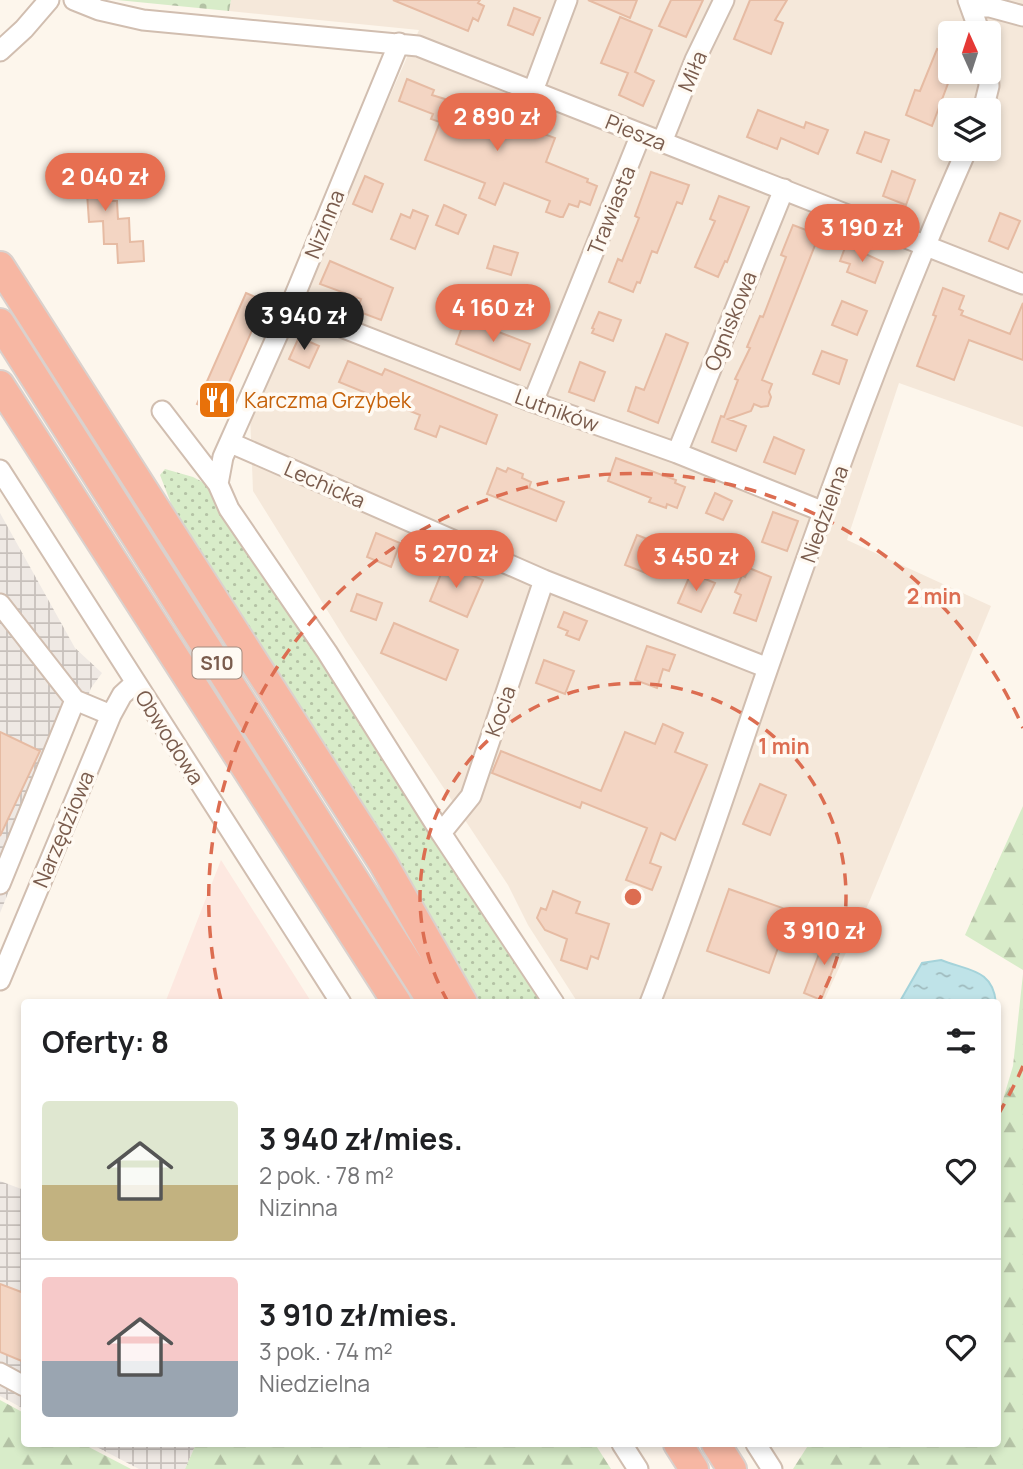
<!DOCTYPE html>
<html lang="pl">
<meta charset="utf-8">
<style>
body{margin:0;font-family:Manrope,sans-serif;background:#f6f6f6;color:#202124;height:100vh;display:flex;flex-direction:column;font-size:26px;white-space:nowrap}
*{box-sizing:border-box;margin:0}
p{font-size:23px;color:#757577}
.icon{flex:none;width:38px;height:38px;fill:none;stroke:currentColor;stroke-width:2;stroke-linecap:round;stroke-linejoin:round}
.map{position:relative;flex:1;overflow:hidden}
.details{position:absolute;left:21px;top:999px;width:980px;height:448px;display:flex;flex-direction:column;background:#fff;border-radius:7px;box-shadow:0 4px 10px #0003}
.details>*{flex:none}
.needle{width:46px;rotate:357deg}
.controls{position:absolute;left:938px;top:21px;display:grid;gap:14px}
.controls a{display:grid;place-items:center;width:63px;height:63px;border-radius:7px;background:#fff;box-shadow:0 4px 10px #0003;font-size:35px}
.price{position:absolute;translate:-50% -60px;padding:0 16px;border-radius:24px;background:#e76f51;color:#fff;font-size:23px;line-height:46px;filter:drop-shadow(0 2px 4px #0008)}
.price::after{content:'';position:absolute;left:50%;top:42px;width:21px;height:16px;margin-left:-10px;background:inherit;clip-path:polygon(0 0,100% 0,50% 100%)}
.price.on{background:#222;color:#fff}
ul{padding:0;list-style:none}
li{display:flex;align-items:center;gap:21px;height:175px;padding:0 21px}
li+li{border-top:2px solid #e0e0e0}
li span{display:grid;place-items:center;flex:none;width:196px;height:140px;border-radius:7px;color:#555}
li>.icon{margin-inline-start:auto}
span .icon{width:84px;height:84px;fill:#fffc;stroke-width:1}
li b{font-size:30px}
h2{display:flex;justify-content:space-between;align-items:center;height:84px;padding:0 21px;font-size:30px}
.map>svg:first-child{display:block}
.residential{fill:#f5e8da;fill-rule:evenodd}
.commercial{fill:#fde8e0}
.industrial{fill:url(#industrial-grid)}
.grass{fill:url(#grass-dots)}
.forest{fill:url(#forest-firs)}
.cemetery{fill:url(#cemetery-stones)}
.water{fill:url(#water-ripples);stroke:#a5d3da;stroke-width:2}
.building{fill:#f3d5c3;stroke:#e6bba3;stroke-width:2}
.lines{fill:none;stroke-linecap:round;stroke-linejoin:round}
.minor-casing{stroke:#d1beb0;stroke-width:23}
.highway-casing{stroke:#dad1cd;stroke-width:32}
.minor{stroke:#fff;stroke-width:19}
.highway{stroke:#f7b7a3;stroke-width:28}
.ring{fill:none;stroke:#dc6d51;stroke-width:3.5;stroke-dasharray:12 9}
.labels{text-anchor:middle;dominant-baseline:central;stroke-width:7;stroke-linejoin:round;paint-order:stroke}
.shield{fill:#fffaf3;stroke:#a28b7f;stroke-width:2}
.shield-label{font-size:19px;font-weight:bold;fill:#7a5c4d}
.street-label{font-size:21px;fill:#7a5c4d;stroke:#fffaf3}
.food-label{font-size:21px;fill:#c56008;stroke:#fffaf3;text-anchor:start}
.centre{fill:#dc6d51;stroke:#fffaf3;stroke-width:3.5}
.ring-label{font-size:21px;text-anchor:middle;font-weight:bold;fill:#dc6d51;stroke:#fffaf3;stroke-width:7;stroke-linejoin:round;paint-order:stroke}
</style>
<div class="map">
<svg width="1023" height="1469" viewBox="0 0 1023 1469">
<defs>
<pattern id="industrial-grid" width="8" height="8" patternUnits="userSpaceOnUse" patternTransform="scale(1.75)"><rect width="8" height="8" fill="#efe9e4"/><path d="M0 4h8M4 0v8" fill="none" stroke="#c7c0bb"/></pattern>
<pattern id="grass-dots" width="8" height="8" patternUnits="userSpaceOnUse" patternTransform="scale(1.75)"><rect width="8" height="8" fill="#d8ecc9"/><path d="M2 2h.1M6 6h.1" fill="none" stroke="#b4c2a5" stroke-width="1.8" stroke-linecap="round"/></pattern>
<pattern id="forest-firs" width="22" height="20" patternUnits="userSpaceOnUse" patternTransform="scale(1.75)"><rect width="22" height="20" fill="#d8ecc9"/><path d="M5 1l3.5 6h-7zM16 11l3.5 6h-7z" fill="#b4c2a5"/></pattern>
<pattern id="cemetery-stones" width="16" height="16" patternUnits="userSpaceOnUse" patternTransform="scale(1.75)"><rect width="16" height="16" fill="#d8ecc9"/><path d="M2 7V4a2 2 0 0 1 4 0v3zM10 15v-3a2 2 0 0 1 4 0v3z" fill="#b4c2a5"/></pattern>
<pattern id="water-ripples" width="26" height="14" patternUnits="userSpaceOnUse" patternTransform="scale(1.75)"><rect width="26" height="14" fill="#bfe3e8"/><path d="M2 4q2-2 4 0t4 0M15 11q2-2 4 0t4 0" fill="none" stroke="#a0bbbe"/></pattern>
</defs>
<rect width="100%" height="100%" fill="#fdf6ec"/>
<path class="residential" d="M 231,0 L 1023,0 L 1023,427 L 899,383 L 847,540 L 991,606 L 870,900 L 823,1003 L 578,1003 L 528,925 L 508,885 L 347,642 L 253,491 L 250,414 L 419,30 L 229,11 ZM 950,33 L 989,33 L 989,72 L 950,72 ZM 950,110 L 989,110 L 989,149 L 950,149 Z"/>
<path class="commercial" d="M 221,860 L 312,1003 L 165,1003 Z"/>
<path class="industrial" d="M 0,513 L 75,648 L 102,673 L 91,688 L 0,913 Z
M 0,1181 L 24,1190 L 24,1409 L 0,1396 Z
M 91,1444 L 196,1444 L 185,1469 L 139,1469 Z"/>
<path class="grass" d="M 165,469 L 193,477 L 208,485 L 542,1003 L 473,1003 L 425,916 L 389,846 L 172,506 L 160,475 Z"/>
<path class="forest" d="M 1023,806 L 1023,970 L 965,935 Z
M 1023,974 L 1023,1469 L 793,1469 L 809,1444 L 998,1444 L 998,1116 L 1013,1066 Z
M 0,1400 L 24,1413 L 24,1444 L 83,1444 L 131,1469 L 0,1469 Z
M 196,1444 L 595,1444 L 611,1469 L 185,1469 Z"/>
<path class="cemetery" d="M 117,0 L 231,0 L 229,11 Z"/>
<path class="water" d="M 941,960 C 969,971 993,969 996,1003 L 899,1003 L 922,963 Z"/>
<path class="building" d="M 393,0 L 480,0 L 478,3 L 484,6 L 478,21 L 473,18 L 468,31 Z
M 588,0 L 637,0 L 630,18 Z
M 671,0 L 703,0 L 686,37 L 659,26 Z
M 750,0 L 787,0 L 775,20 L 783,23 L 771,54 L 734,39 Z
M 514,8 L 540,18 L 533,35 L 508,25 Z
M 620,17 L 652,30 L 635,72 L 654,81 L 643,106 L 619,95 L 628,73 L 601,63 Z
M 937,49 L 950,55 L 950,78 L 932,126 L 906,115 L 915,90 L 920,91 Z
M 407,79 L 434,90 L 432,95 L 461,104 L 459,109 L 491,119 L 493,115 L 555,138 L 546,162 L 588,179 L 587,182 L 597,186 L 590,205 L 580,201 L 578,207 L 569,204 L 563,217 L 560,217 L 546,212 L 550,201 L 504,183 L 495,205 L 479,198 L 485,183 L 425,160 L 440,122 L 431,119 L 433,114 L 399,101 Z
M 758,110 L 804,128 L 806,122 L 828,130 L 818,154 L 781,138 L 777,149 L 747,137 Z
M 865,132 L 889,140 L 881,162 L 857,153 Z
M 103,168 L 105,201 L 117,201 L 118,219 L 129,218 L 130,242 L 143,241 L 144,261 L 118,263 L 117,244 L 104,244 L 103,221 L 89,222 L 87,193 L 67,193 L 66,169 Z
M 892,171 L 915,180 L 906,205 L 883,196 Z
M 651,172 L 689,185 L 682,204 L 677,202 L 657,253 L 652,251 L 640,283 L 637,282 L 633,292 L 609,282 L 618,259 L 622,261 L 639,218 L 635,216 Z
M 365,176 L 383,184 L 372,212 L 353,204 Z
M 719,196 L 749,207 L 727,262 L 725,261 L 718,277 L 695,267 L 715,221 L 710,219 Z
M 444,205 L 466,215 L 458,234 L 436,225 Z
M 413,210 L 428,216 L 415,249 L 391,239 L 401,214 L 410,218 Z
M 1000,213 L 1020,221 L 1008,249 L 989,241 Z
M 793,225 L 819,235 L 762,380 L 772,384 L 769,392 L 771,397 L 768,406 L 761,407 L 754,404 L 751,411 L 728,419 L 746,426 L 736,451 L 712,442 L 721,416 L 724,417 L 738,380 L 735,379 L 750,348 L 747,347 L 760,316 L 763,317 L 786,257 L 781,255 Z
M 846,245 L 883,262 L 875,283 L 847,272 L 850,264 L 840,261 Z
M 494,246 L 518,253 L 511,275 L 487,268 Z
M 330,261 L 393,288 L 381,320 L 357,311 L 361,299 L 320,284 Z
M 943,288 L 964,296 L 959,309 L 963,311 L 961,315 L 1010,334 L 1023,303 L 1023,360 L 969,340 L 954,380 L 917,366 L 936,316 L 933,315 Z
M 246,293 L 265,301 L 216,412 L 197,404 Z
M 842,301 L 867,311 L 857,335 L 832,325 Z
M 599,312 L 621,320 L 613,341 L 592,333 L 594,329 L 592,328 Z
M 465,319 L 530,344 L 520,370 L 456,344 Z
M 666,334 L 688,343 L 658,423 L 628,411 L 636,387 L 644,390 Z
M 299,337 L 319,346 L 309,368 L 289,359 Z
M 822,351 L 847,360 L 839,384 L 813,374 Z
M 348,361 L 382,375 L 385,369 L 497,415 L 486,444 L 440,426 L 436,437 L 415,429 L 420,415 L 339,382 Z
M 580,362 L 605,372 L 594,401 L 569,392 Z
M 774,437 L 804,450 L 795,474 L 764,462 Z
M 616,458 L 676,480 L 675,483 L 685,487 L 677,508 L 667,504 L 666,508 L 649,502 L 651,498 L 608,481 Z
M 497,468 L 506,472 L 508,468 L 523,474 L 522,478 L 531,482 L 529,488 L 564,502 L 556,521 L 487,494 Z
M 715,493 L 732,501 L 723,520 L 706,513 Z
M 773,512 L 798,521 L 787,551 L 762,542 Z
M 376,533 L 400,543 L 391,567 L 367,557 Z
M 637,535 L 668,547 L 656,577 L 625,565 Z
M 445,564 L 483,580 L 467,617 L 430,601 Z
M 749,568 L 771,577 L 756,621 L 734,613 L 741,595 L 735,592 L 742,575 L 745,577 Z
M 691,573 L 715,583 L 701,612 L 678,603 Z
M 357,594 L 382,603 L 376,620 L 351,611 Z
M 564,612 L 587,621 L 579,640 L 566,635 L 568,631 L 558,627 Z
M 394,623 L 458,650 L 446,680 L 381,653 Z
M 647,646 L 675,655 L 669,671 L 663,669 L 657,688 L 635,680 Z
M 544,660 L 574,671 L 565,694 L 536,683 Z
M 663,724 L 683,733 L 675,752 L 707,765 L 675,840 L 661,833 L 650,863 L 661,867 L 652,890 L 626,880 L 647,828 L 582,802 L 580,808 L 492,773 L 501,751 L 601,791 L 625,732 L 655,744 Z
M 0,732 L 40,751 L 0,836 Z
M 760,784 L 786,795 L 770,835 L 743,824 Z
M 729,889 L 791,911 L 769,973 L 707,951 Z
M 553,891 L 580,902 L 576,913 L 609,924 L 598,959 L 591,956 L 587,969 L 561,960 L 567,939 L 545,930 L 537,918 L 541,908 L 546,910 Z
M 827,933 L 844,940 L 821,1000 L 804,993 Z
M 0,1284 L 24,1293 L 24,1362 L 0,1352 Z"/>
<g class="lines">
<defs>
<path id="minor" d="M 74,0 L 99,10 L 143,20 L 418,46 L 1023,284
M 968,0 L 980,33
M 971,7 L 990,7 L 1023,16
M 399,43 L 290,307 L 223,457 L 218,484 L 229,509 L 327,652 L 441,833 L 554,1003
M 0,51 L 24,29 L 49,0
M 533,91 L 567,0
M 983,110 L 989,86 L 988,72
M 662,142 L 695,60 L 724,0
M 290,307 L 533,402 L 677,453 L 824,512
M 533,402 L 641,134
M 162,411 L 218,484
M 231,443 L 544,580 L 768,668
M 677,453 L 784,189
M 0,470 L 341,1003
M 0,604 L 75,700 L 111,715
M 441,833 L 471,796 L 544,580
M 0,884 L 75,700
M 0,980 L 111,715 L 122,695 L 135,683
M 650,1003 C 693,892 729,780 768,668 C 829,493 892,318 967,149
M 0,1373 L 24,1386
M 622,1444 L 638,1469
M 756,1444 L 772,1469"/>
<path id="highway" d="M 0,266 L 383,863 L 463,1003
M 0,323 L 433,1003
M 0,385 L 397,1003
M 678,1444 L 694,1469
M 716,1444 L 732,1469"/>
</defs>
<use href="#minor" class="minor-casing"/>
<use href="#highway" class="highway-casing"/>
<use href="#minor" class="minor"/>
<use href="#highway" class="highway"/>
</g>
<g class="ring">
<path d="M448 1002A213 213 0 1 1 818 1002"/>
<path d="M1023 1066A425 425 0 0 1 999 1113M221 1000A425 425 0 0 1 1023 728"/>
</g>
<defs>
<symbol id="restaurant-square" viewBox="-11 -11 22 22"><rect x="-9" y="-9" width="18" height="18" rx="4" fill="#e8710a" stroke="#fffaf3"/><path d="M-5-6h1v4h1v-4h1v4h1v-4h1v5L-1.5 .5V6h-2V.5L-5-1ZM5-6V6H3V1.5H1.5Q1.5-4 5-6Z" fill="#fff"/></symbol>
</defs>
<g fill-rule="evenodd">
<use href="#restaurant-square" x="195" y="378" width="44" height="44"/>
</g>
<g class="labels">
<rect class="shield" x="192.5" y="647.5" width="49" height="31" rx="5"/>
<g class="shield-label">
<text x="217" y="663">S10</text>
</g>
<g class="street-label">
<text transform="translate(692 71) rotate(-67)">Miła</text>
<text transform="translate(636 132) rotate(22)">Piesza</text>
<text transform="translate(611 210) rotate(-68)">Trawiasta</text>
<text transform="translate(324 224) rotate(-68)">Nizinna</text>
<text transform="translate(730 321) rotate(-68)">Ogniskowa</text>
<text transform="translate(557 410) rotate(20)">Lutników</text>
<text transform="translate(325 484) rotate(24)">Lechicka</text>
<text transform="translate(824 514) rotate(-70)">Niedzielna</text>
<text transform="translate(500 711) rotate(-71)">Kocia</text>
<text transform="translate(170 737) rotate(57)">Obwodowa</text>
<text transform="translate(63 829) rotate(-67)">Narzędziowa</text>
</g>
<g class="food-label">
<text x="244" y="400">Karczma Grzybek</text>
</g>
</g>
<circle cx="633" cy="897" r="10" class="centre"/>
<g class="ring-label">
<text x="934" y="604">2 min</text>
<text x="784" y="754">1 min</text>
</g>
</svg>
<div class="controls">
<a><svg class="needle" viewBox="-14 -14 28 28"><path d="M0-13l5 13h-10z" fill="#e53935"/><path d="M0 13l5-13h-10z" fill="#757577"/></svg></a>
<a><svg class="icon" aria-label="layers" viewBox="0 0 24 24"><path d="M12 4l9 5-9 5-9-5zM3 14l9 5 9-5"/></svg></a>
</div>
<b class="price" style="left:497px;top:153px">2 890 zł</b>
<b class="price" style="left:105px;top:213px">2 040 zł</b>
<b class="price" style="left:862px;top:264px">3 190 zł</b>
<b class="price" style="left:493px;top:344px">4 160 zł</b>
<b class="price on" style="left:304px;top:352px">3 940 zł</b>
<b class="price" style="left:456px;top:590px">5 270 zł</b>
<b class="price" style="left:696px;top:593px">3 450 zł</b>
<b class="price" style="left:824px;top:967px">3 910 zł</b>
<section class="details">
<h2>Oferty: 8<svg class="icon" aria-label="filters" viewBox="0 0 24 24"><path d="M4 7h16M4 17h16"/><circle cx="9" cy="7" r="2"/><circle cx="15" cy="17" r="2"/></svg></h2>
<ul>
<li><span style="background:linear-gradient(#dfe7d0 60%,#c2b280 0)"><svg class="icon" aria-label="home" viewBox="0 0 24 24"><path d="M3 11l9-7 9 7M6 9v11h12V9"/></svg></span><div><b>3 940 zł/mies.</b><p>2 pok. · 78 m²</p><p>Nizinna</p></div><svg class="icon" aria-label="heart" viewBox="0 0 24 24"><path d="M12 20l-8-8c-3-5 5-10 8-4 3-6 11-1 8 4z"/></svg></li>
<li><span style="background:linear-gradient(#f6c9c9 60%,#9aa5b1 0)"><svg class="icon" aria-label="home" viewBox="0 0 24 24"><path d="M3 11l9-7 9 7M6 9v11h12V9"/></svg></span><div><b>3 910 zł/mies.</b><p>3 pok. · 74 m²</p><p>Niedzielna</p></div><svg class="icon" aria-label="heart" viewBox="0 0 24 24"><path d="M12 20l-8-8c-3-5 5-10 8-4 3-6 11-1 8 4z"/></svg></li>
</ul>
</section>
</div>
